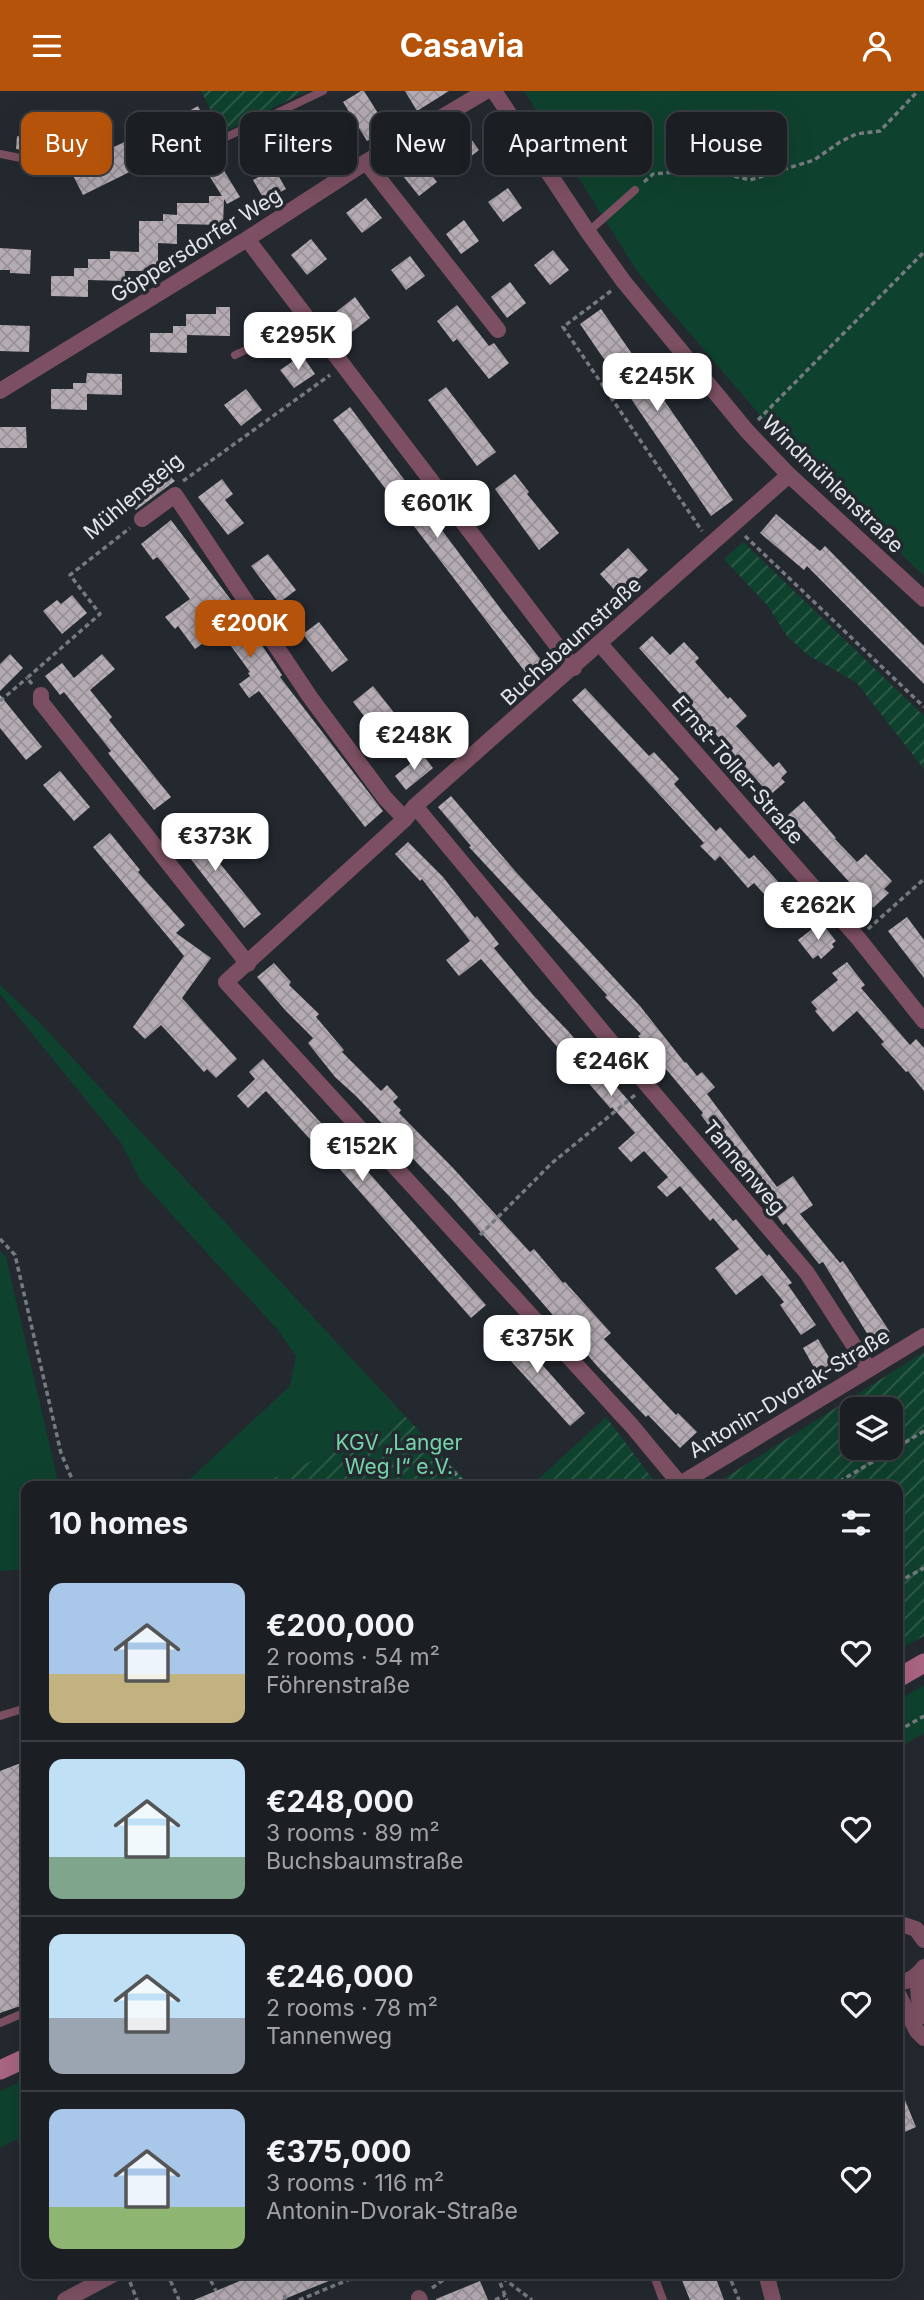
<!DOCTYPE html>
<meta charset="utf-8">
<style>
body{margin:0;font-family:Inter,sans-serif;background:#24272c;color:#f1f3f6;height:100vh;display:flex;flex-direction:column;font-size:26px;white-space:nowrap}
*{box-sizing:border-box;margin:0}
p{font-size:23px;color:#a0a2a6}
.icon{flex:none;width:38px;height:38px;fill:none;stroke:currentColor;stroke-width:2;stroke-linecap:round;stroke-linejoin:round}
.map{position:relative;flex:1;overflow:hidden}
.panel{position:absolute;left:21px;top:1390px;width:882px;height:798px;display:flex;flex-direction:column;background:#1b1f24;border-radius:14px;box-shadow:0 7px 28px #0002,0 0 0 2px #393d41}
.panel>*{flex:none}
.top-card{position:absolute;left:21px;top:21px;width:882px;height:63px;display:flex;gap:14px}
.controls{position:absolute;left:840px;top:1306px;display:grid;gap:14px}
.controls a{display:grid;place-items:center;width:63px;height:63px;border-radius:14px;background:#1b1f24;box-shadow:0 7px 28px #0002,0 0 0 2px #393d41;font-size:35px}
.price{position:absolute;translate:-50% -60px;padding:0 16px;border-radius:14px;background:#fff;color:#222;font-size:23px;line-height:46px;filter:drop-shadow(0 2px 4px #0008)}
.price::after{content:'';position:absolute;left:50%;top:42px;width:21px;height:16px;margin-left:-10px;background:inherit;clip-path:polygon(0 0,100% 0,50% 100%)}
.price.current{background:#b45309;color:#fff}
ul{padding:0;list-style:none}
li{display:flex;align-items:center;gap:21px;height:175px;padding:0 28px}
li+li{border-top:2px solid #393d41}
li span{display:grid;place-items:center;flex:none;width:196px;height:140px;border-radius:14px;color:#555}
li>.icon{margin-inline-start:auto}
span .icon{width:84px;height:84px;fill:#fffc;stroke-width:1}
li b{font-size:30px}
h2{display:flex;justify-content:space-between;align-items:center;height:84px;padding:0 28px;font-size:30px}
.pill{padding:0 24px;border-radius:14px;background:#1b1f24;box-shadow:0 7px 28px #0002,0 0 0 2px #393d41;font-size:24px;line-height:63px}
.pill.current{background:#b45309;color:#fff}
header{display:flex;justify-content:space-between;align-items:center;height:91px;padding:0 28px;background:#b45309;color:#fff;font-size:32px;font-weight:700}
.map>svg:first-child{display:block}
.green{fill:#0f422e}
.garden{fill:url(#garden-furrows);fill-rule:evenodd}
.building{fill:url(#building-cross-hatch)}
.lines{fill:none;stroke-linecap:round;stroke-linejoin:round}
.path{stroke:#777b81;stroke-width:3.5;stroke-dasharray:5 3.5;stroke-linecap:butt}
.service{stroke:#7c5062;stroke-width:8}
.minor{stroke:#7c5062;stroke-width:16}
.secondary{stroke:#aa6582;stroke-width:19}
.labels{text-anchor:middle;dominant-baseline:central;stroke-width:7;stroke-linejoin:round;paint-order:stroke}
.street-label{font-size:21px;fill:#e2e5ea;stroke:#242930}
.park-label{font-size:21px;fill:#75d4a9;stroke:#242930}
</style>
<header><svg class="icon" aria-label="menu" viewBox="0 0 24 24"><path d="M4 6h16M4 12h16M4 18h16"/></svg>Casavia<svg class="icon" aria-label="person" viewBox="0 0 24 24"><circle cx="12" cy="8" r="4"/><path d="M4 21q1-7 8-7t8 7"/></svg></header>
<div class="map">
<svg width="924" height="2209" viewBox="0 0 924 2209">
<defs>
<pattern id="garden-furrows" width="10" height="10" patternUnits="userSpaceOnUse" patternTransform="scale(1.75)"><rect width="10" height="10" fill="#0f422e"/><path d="M-1 1l2-2M0 10L10 0M9 11l2-2" fill="none" stroke="#325d4c"/></pattern>
<pattern id="building-cross-hatch" width="8" height="8" patternUnits="userSpaceOnUse" patternTransform="scale(1.75)"><rect width="8" height="8" fill="#b4abb3"/><path d="M0 0l8 8M0 8l8-8" fill="none" stroke="#989298"/></pattern>
</defs>
<rect width="100%" height="100%" fill="#242930"/>
<path class="green" d="M 524,0 L 924,0 L 924,485 L 765,330 L 639,183 Z
M 0,894 L 38,930 L 406,1326 L 257,1395 L 179,1395 L 192,1386 L 290,1295 L 296,1265 L 278,1239 L 141,1090 L 121,1052 L 0,903 Z
M 0,1160 L 6,1166 L 59,1395 L 26,1395 L 26,1478 L 0,1480 Z
M 924,1594 L 924,1642 L 898,1658 L 898,1609 Z
M 26,1988 L 26,2048 L 13,2050 L 0,2057 L 0,2000 Z"/>
<path class="garden" d="M 201,0 L 307,0 L 222,42 Z
M 743,451 L 924,625 L 924,678 L 856,591 L 808,564 L 787,545 L 768,515 L 724,468 Z
M 924,1261 L 924,1545 L 898,1559 L 898,1395 L 712,1395 ZM 852,1318 L 891,1318 L 891,1356 L 852,1356 Z
M 406,1326 L 471,1395 L 257,1395 Z
M 606,1326 L 658,1395 L 531,1395 Z"/>
<path class="building" d="M 361,0 L 364,0 L 388,38 L 367,50 L 343,11 Z
M 405,0 L 449,0 L 417,20 Z
M 198,15 L 211,40 L 184,55 L 170,30 Z
M 464,38 L 479,59 L 460,74 L 444,53 Z
M 148,40 L 160,66 L 83,104 L 66,71 L 89,60 L 91,63 L 102,58 L 103,61 Z
M 17,45 L 64,52 L 62,65 L 16,58 Z
M 324,45 L 337,68 L 316,80 L 303,58 Z
M 421,71 L 437,91 L 419,105 L 403,85 Z
M 274,77 L 286,98 L 265,110 L 253,89 Z
M 223,78 L 240,106 L 227,113 L 224,108 L 223,134 L 177,133 L 177,153 L 158,152 L 158,180 L 125,180 L 125,190 L 88,189 L 88,206 L 51,205 L 51,185 L 74,185 L 74,177 L 88,177 L 88,168 L 110,168 L 110,160 L 139,161 L 139,130 L 163,130 L 163,123 L 177,124 L 177,112 L 209,112 L 209,105 L 222,105 L 210,86 Z
M 508,97 L 522,117 L 503,131 L 488,111 Z
M 366,107 L 382,127 L 362,142 L 346,122 Z
M 464,129 L 479,150 L 461,163 L 446,143 Z
M 311,148 L 327,168 L 307,184 L 291,164 Z
M 0,157 L 31,159 L 30,183 L 10,182 L 10,179 L 0,179 Z
M 553,159 L 569,179 L 550,194 L 534,174 Z
M 410,165 L 425,185 L 406,199 L 391,179 Z
M 510,191 L 526,212 L 507,227 L 491,206 Z
M 355,206 L 370,227 L 352,241 L 336,221 Z
M 457,214 L 489,255 L 494,252 L 509,272 L 489,288 L 457,248 L 453,251 L 437,230 Z
M 216,216 L 230,216 L 230,245 L 187,244 L 187,262 L 150,261 L 150,242 L 173,242 L 173,235 L 186,235 L 186,223 L 216,223 Z
M 601,218 L 733,409 L 711,425 L 580,233 Z
M 0,234 L 30,235 L 29,261 L 0,260 Z
M 302,264 L 315,283 L 294,297 L 280,279 Z
M 87,282 L 122,283 L 122,304 L 87,303 L 87,319 L 51,318 L 51,298 L 73,298 L 73,292 L 86,292 Z
M 446,296 L 496,361 L 477,375 L 428,309 Z
M 246,298 L 262,319 L 241,335 L 224,314 Z
M 350,316 L 503,521 L 545,574 L 529,586 L 333,329 Z
M 0,336 L 26,336 L 27,357 L 0,357 Z
M 161,376 L 175,390 L 136,419 L 126,410 Z
M 515,383 L 529,401 L 527,403 L 559,442 L 539,459 L 495,398 Z
M 222,388 L 233,403 L 225,409 L 244,432 L 228,444 L 198,406 Z
M 776,423 L 820,460 L 825,455 L 924,555 L 924,593 L 807,475 L 804,479 L 760,442 Z
M 171,429 L 234,513 L 282,584 L 280,586 L 383,720 L 365,736 L 259,600 L 249,607 L 239,593 L 250,585 L 248,582 L 250,581 L 220,540 L 195,558 L 178,535 L 175,538 L 165,526 L 190,508 L 161,470 L 157,466 L 153,469 L 141,453 Z
M 628,457 L 648,479 L 620,505 L 600,483 Z
M 268,463 L 296,499 L 279,512 L 251,475 Z
M 72,504 L 87,522 L 62,543 L 43,520 L 57,509 L 61,513 Z
M 319,531 L 348,569 L 332,581 L 303,543 Z
M 652,545 L 670,564 L 684,551 L 699,567 L 695,571 L 728,608 L 730,606 L 747,625 L 736,635 L 773,676 L 779,671 L 787,681 L 781,687 L 785,691 L 770,704 L 639,557 Z
M 10,563 L 23,577 L 0,600 L 0,573 Z
M 102,563 L 115,578 L 90,599 L 112,626 L 109,629 L 171,706 L 154,719 L 108,662 L 111,660 L 64,601 L 60,604 L 45,585 L 62,572 L 74,587 Z
M 373,595 L 403,633 L 383,649 L 353,611 Z
M 585,597 L 649,665 L 654,661 L 679,688 L 674,693 L 716,740 L 720,736 L 749,768 L 754,764 L 782,795 L 787,791 L 801,806 L 782,823 L 754,792 L 748,797 L 720,765 L 715,770 L 700,755 L 704,752 L 572,609 Z
M 0,604 L 42,656 L 26,669 L 0,637 Z
M 422,663 L 433,677 L 406,699 L 395,685 Z
M 60,680 L 90,716 L 74,730 L 43,694 Z
M 451,705 L 516,781 L 640,915 L 685,972 L 686,971 L 697,985 L 702,981 L 715,996 L 707,1003 L 777,1096 L 793,1085 L 813,1114 L 800,1123 L 840,1172 L 843,1170 L 890,1241 L 873,1252 L 823,1171 L 819,1173 L 786,1132 L 783,1134 L 755,1092 L 753,1094 L 701,1024 L 703,1022 L 638,945 L 641,943 L 605,906 L 607,904 L 469,756 L 471,755 L 438,716 Z
M 804,710 L 836,747 L 835,748 L 857,771 L 866,763 L 892,790 L 884,798 L 889,802 L 873,817 L 788,724 Z
M 187,727 L 202,746 L 200,748 L 261,823 L 244,837 L 170,741 Z
M 110,742 L 140,779 L 138,781 L 185,834 L 176,842 L 211,867 L 182,907 L 237,968 L 216,987 L 207,978 L 204,981 L 161,934 L 145,948 L 133,936 L 184,865 L 93,756 Z
M 408,751 L 443,786 L 475,827 L 477,825 L 499,853 L 494,857 L 533,904 L 568,940 L 733,1130 L 736,1128 L 767,1165 L 769,1163 L 792,1192 L 788,1194 L 816,1234 L 801,1244 L 780,1214 L 784,1211 L 762,1184 L 736,1204 L 715,1177 L 739,1158 L 713,1127 L 710,1130 L 680,1095 L 667,1106 L 657,1096 L 668,1086 L 644,1060 L 631,1071 L 618,1057 L 635,1042 L 612,1016 L 611,1018 L 481,868 L 459,885 L 446,869 L 470,850 L 422,788 L 420,790 L 395,763 Z
M 907,826 L 924,849 L 924,887 L 888,840 Z
M 821,831 L 836,850 L 832,853 L 834,856 L 821,868 L 818,864 L 813,868 L 798,849 Z
M 847,871 L 865,894 L 861,897 L 910,954 L 916,948 L 924,957 L 924,1000 L 908,980 L 906,981 L 881,953 L 884,951 L 857,920 L 833,941 L 815,920 L 817,918 L 811,911 L 838,889 L 832,882 Z
M 274,872 L 291,891 L 289,894 L 319,923 L 316,926 L 344,959 L 342,961 L 381,1000 L 387,994 L 398,1006 L 393,1011 L 401,1019 L 399,1022 L 453,1077 L 530,1161 L 534,1158 L 563,1192 L 565,1191 L 611,1242 L 604,1248 L 676,1324 L 678,1322 L 697,1341 L 680,1357 L 648,1324 L 646,1326 L 598,1276 L 452,1108 L 393,1047 L 394,1045 L 356,1005 L 335,986 L 308,952 L 313,947 L 285,919 L 257,886 Z
M 263,968 L 360,1075 L 362,1074 L 486,1214 L 471,1227 L 331,1068 L 329,1069 L 266,1000 L 248,1017 L 237,1005 L 255,988 L 249,981 Z
M 506,1233 L 585,1322 L 570,1335 L 490,1247 Z
M 818,1248 L 836,1278 L 820,1287 L 803,1257 Z
M 26,1670 L 26,1913 L 0,1922 L 0,1680 Z
M 898,1992 L 916,2036 L 898,2044 Z
M 259,2182 L 345,2182 L 346,2183 L 282,2209 L 194,2209 Z
M 679,2182 L 714,2182 L 724,2209 L 690,2209 Z
M 480,2190 L 488,2209 L 436,2209 L 436,2208 Z"/>
<g class="lines">
<path class="path" d="M 644,91 L 653,83 L 676,81 L 726,83 L 750,89 L 814,69 L 840,51 L 856,43 L 880,40 L 918,0
M 611,200 L 563,236 L 702,440
M 758,329 L 924,161
M 183,390 L 330,284
M 745,445 L 924,616
M 32,593 L 27,587 L 100,523 L 70,484 L 130,437
M 0,610 L 27,587
M 868,838 L 924,788
M 480,1144 L 552,1072 L 635,1004
M 0,1148 L 15,1164 L 61,1362 L 75,1395
M 430,1356 L 467,1395
M 832,1395 L 924,1340
M 898,1491 L 924,1477
M 898,1640 L 924,1625
M 167,2182 L 179,2209
M 207,2182 L 216,2200
M 248,2182 L 249,2186
M 496,2182 L 532,2209
M 728,2182 L 739,2209
M 344,2183 L 348,2189
M 497,2184 L 507,2209
M 715,2186 L 726,2182
M 130,2191 L 137,2209
M 432,2197 L 443,2189 L 460,2182
M 284,2204 L 286,2209
M 299,2209 L 365,2182
M 495,2209 L 505,2204"/>
<path class="service" d="M 0,63 L 56,74
M 153,81 L 323,0
M 588,141 L 635,99
M 235,264 L 309,229
M 0,1625 L 26,1617
M 0,1932 L 26,1921
M 653,2182 L 663,2209"/>
<path class="minor" d="M 494,0 L 588,141 L 624,191 L 747,340 L 789,384 L 924,508
M 366,71 L 498,239
M 247,148 L 574,577
M 0,300 L 247,148 L 366,71 L 486,0
M 789,384 L 415,715 L 405,728 L 226,891 L 632,1335 L 680,1393 L 924,1245
M 142,428 L 175,404 L 310,606 L 385,707 L 405,728
M 600,553 L 858,847 L 924,930
M 41,604 L 41,611 L 248,873
M 415,715 L 647,994 L 807,1182 L 869,1278
M 898,1832 L 916,1838 L 924,1849
M 917,1885 L 919,1908 L 924,1925
M 898,1892 C 910,1890 916,1886 924,1876
M 898,1903 L 917,1940 L 924,1947
M 766,2182 L 773,2209
M 419,2207 L 420,2209
M 65,2209 L 116,2182"/>
<path class="secondary" d="M 898,1587 L 924,1572
M 0,1979 L 26,1967"/>
</g>
<g class="labels">
<g class="street-label">
<text transform="translate(196 154) rotate(-32)">Göppersdorfer Weg</text>
<text transform="translate(833 393) rotate(44)">Windmühlenstraße</text>
<text transform="translate(133 405) rotate(-40)">Mühlensteig</text>
<text transform="translate(571 550) rotate(-42)">Buchsbaumstraße</text>
<text transform="translate(738 679) rotate(49)">Ernst-Toller-Straße</text>
<text transform="translate(744 1076) rotate(50)">Tannenweg</text>
<text transform="translate(789 1302) rotate(-31)">Antonin-Dvorak-Straße</text>
</g>
<g class="park-label">
<text x="399" y="1351">KGV „Langer<tspan x="399" dy="24">Weg I“ e.V.</tspan></text>
</g>
</g>
</svg>
<div class="controls">
<a><svg class="icon" aria-label="layers" viewBox="0 0 24 24"><path d="M12 4l9 5-9 5-9-5zM3 14l9 5 9-5"/></svg></a>
</div>
<b class="price" style="left:298px;top:281px">€295K</b>
<b class="price" style="left:657px;top:322px">€245K</b>
<b class="price" style="left:437px;top:449px">€601K</b>
<b class="price current" style="left:250px;top:569px">€200K</b>
<b class="price" style="left:414px;top:681px">€248K</b>
<b class="price" style="left:215px;top:782px">€373K</b>
<b class="price" style="left:818px;top:851px">€262K</b>
<b class="price" style="left:611px;top:1007px">€246K</b>
<b class="price" style="left:362px;top:1092px">€152K</b>
<b class="price" style="left:537px;top:1284px">€375K</b>
<div class="top-card">
<a class="pill current">Buy</a>
<a class="pill">Rent</a>
<a class="pill">Filters</a>
<a class="pill">New</a>
<a class="pill">Apartment</a>
<a class="pill">House</a>
</div>
<section class="panel">
<h2>10 homes<svg class="icon" aria-label="filters" viewBox="0 0 24 24"><path d="M4 7h16M4 17h16"/><circle cx="9" cy="7" r="2"/><circle cx="15" cy="17" r="2"/></svg></h2>
<ul>
<li><span style="background:linear-gradient(#a9c7e8 65%,#c2b280 0)"><svg class="icon" aria-label="home" viewBox="0 0 24 24"><path d="M3 11l9-7 9 7M6 9v11h12V9"/></svg></span><div><b>€200,000</b><p>2 rooms · 54 m²</p><p>Föhrenstraße</p></div><svg class="icon" aria-label="heart" viewBox="0 0 24 24"><path d="M12 20l-8-8c-3-5 5-10 8-4 3-6 11-1 8 4z"/></svg></li>
<li><span style="background:linear-gradient(#bfe0f5 70%,#7fa58c 0)"><svg class="icon" aria-label="home" viewBox="0 0 24 24"><path d="M3 11l9-7 9 7M6 9v11h12V9"/></svg></span><div><b>€248,000</b><p>3 rooms · 89 m²</p><p>Buchsbaumstraße</p></div><svg class="icon" aria-label="heart" viewBox="0 0 24 24"><path d="M12 20l-8-8c-3-5 5-10 8-4 3-6 11-1 8 4z"/></svg></li>
<li><span style="background:linear-gradient(#bfe0f5 60%,#9aa5b1 0)"><svg class="icon" aria-label="home" viewBox="0 0 24 24"><path d="M3 11l9-7 9 7M6 9v11h12V9"/></svg></span><div><b>€246,000</b><p>2 rooms · 78 m²</p><p>Tannenweg</p></div><svg class="icon" aria-label="heart" viewBox="0 0 24 24"><path d="M12 20l-8-8c-3-5 5-10 8-4 3-6 11-1 8 4z"/></svg></li>
<li><span style="background:linear-gradient(#a9c7e8 70%,#8fb573 0)"><svg class="icon" aria-label="home" viewBox="0 0 24 24"><path d="M3 11l9-7 9 7M6 9v11h12V9"/></svg></span><div><b>€375,000</b><p>3 rooms · 116 m²</p><p>Antonin-Dvorak-Straße</p></div><svg class="icon" aria-label="heart" viewBox="0 0 24 24"><path d="M12 20l-8-8c-3-5 5-10 8-4 3-6 11-1 8 4z"/></svg></li>
</ul>
</section>
</div>
